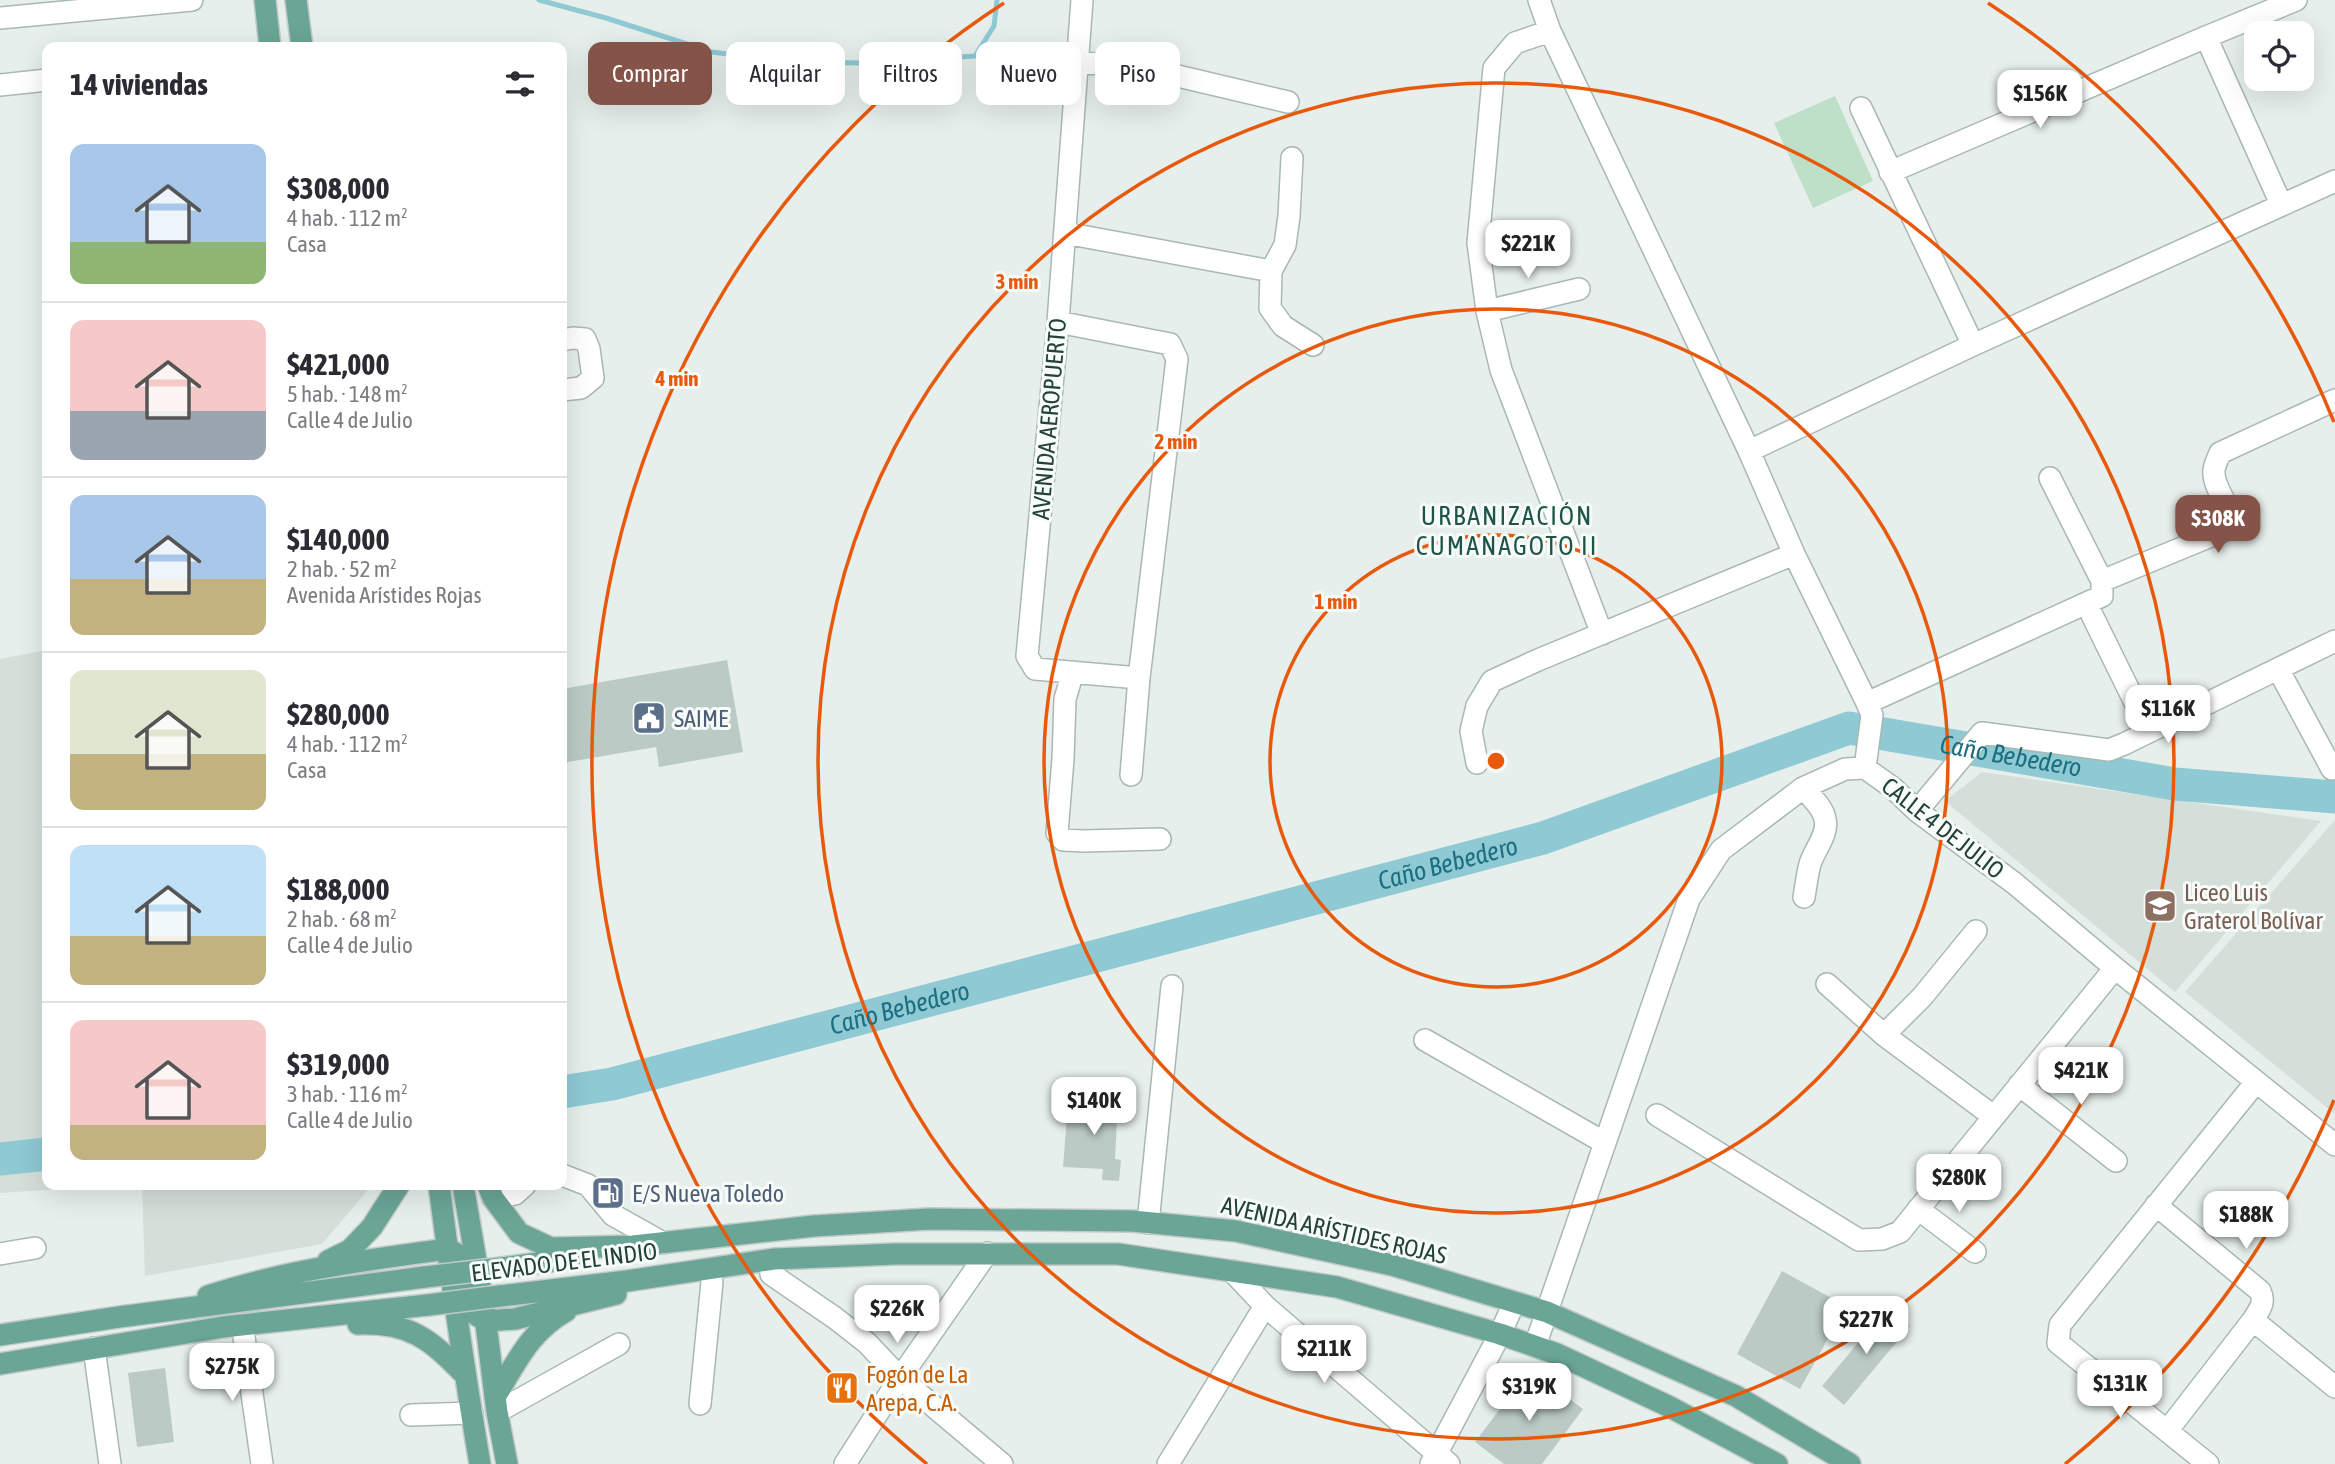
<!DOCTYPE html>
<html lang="es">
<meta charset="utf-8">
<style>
body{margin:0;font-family:"Asap Condensed",sans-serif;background:#f2f2f3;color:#2b2b33;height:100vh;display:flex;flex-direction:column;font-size:26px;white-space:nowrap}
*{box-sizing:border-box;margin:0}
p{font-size:23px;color:#7c7c81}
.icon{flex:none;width:38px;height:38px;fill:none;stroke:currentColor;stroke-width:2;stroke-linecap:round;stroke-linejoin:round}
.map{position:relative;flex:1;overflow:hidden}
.side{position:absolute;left:42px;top:42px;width:525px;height:1148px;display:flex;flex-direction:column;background:#fff;border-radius:14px;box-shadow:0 7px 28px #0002}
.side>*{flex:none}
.top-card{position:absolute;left:588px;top:42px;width:665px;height:63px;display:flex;gap:14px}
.tools{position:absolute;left:2244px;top:21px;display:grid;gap:14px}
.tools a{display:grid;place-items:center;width:70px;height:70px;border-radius:14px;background:#fff;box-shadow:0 7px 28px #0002;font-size:35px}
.price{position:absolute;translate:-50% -60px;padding:0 16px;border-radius:14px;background:#fff;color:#222;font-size:23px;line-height:46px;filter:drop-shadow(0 2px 4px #0008)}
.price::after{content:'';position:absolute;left:50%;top:42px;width:21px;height:16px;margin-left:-10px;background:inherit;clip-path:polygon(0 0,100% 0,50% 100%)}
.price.on{background:#855347;color:#fff}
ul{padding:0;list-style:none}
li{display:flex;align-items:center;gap:21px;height:175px;padding:0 28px}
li+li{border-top:2px solid #e1e1e2}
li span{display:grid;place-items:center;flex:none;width:196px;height:140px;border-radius:14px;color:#555}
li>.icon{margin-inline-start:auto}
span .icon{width:84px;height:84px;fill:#fffc;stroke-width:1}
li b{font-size:30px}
h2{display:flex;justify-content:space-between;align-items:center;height:84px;padding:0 28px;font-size:30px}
.pill{padding:0 24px;border-radius:14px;background:#fff;box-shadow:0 7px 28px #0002;font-size:24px;line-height:63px}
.pill.on{background:#855347;color:#fff}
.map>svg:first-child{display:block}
.built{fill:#d4dfda}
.green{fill:#bfe0c8}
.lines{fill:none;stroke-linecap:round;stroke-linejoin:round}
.stream{stroke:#8ec9d4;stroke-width:5}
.river{stroke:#8ec9d4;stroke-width:33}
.building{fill:#bbcac4}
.minor-casing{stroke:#a8b8b2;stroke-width:24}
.major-casing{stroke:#c2cac8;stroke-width:24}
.minor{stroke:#fff;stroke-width:21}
.major{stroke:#6aa596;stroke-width:21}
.major-bridge-casing{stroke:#c2cac8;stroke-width:24;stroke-linecap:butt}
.major-bridge{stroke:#6aa596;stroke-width:21}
.ring{fill:none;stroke:#e8590c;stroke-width:3.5}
.labels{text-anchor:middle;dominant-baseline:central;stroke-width:6;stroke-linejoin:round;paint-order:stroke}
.street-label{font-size:24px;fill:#24423a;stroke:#f7fbf9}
.service-label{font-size:24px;fill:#4e5e75;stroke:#f7fbf9;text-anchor:start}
.education-label{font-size:24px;fill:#785e54;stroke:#f7fbf9;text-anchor:start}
.food-label{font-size:24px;fill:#c56008;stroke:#f7fbf9;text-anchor:start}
.neighbourhood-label{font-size:26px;letter-spacing:2px;fill:#1f5548;stroke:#f7fbf9}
.water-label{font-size:26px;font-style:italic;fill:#1c6f80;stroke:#f7fbf9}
.centre{fill:#e8590c;stroke:#f7fbf9;stroke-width:3.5}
.ring-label{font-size:21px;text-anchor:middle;font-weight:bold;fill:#e8590c;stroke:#f7fbf9;stroke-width:6;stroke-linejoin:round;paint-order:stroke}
</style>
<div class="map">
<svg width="2335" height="1464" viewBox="0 0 2335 1464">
<rect width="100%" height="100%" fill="#e6efeb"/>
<path class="built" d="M 47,650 L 47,1185 L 121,1185 L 0,1193 L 0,659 Z
M 1982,772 L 2321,821 L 2175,992 L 1945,801 Z
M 2334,821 L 2335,821 L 2335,1114 L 2185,992 Z
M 142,1185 L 372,1185 L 322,1244 L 145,1276 Z"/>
<path class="green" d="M 1835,96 L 1873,181 L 1813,208 L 1774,123 Z"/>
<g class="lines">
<path class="stream" d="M 539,0 L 606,18 L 712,52 L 789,62 L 860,63 L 975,56 L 994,26 L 997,0"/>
<g class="river">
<path id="s1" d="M 562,1092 L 612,1084 L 1543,838 L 1849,728 L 2175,784 L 2335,797"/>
<path d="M 0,1159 L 47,1154"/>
</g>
</g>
<path class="building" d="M 727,660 L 743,752 L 659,767 L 656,747 L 562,763 L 562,689 Z
M 1108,1096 L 1125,1097 L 1124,1119 L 1117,1119 L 1115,1159 L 1121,1160 L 1119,1181 L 1102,1180 L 1103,1169 L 1063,1167 L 1068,1103 L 1107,1105 Z
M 1782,1271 L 1846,1306 L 1800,1389 L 1737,1354 Z
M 1888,1307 L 1910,1326 L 1844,1405 L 1822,1386 Z
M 165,1368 L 174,1442 L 137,1447 L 128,1373 Z
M 1530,1369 L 1583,1409 L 1542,1464 L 1504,1464 L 1475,1442 Z"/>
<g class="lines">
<defs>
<path id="minor" d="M 1082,0 L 1058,322 L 1027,656 L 1035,669 L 1139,678
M 1539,0 L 1550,31 L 1749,451 L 1794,554 L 1867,703 L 1872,715 L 1865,768
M 0,18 L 192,0
M 1550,31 L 1515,43 L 1494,68 L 1478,243 L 1487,311 L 1501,370 L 1602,634
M 2206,37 L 2296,0
M 1078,63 L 1131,65 L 1288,102
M 0,85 L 47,80
M 1861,108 L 1973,345
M 1890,172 L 2206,37 L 2281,204
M 1065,233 L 1271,271 L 1270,308 L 1283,326 L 1313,345
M 1271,271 L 1285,245 L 1289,216 L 1292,158
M 1487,311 L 1579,289
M 1058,322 L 1170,344 L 1177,359 L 1139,678 L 1131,775
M 562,340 L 573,338 L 585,339 L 589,349 L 593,378 L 581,388 L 562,390
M 1749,451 L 1973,345 L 2335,181
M 2102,581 L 2223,531 L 2230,526 C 2234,506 2212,490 2214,470 C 2215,464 2218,458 2220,453 L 2335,400
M 2092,615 L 2149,731
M 2278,669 L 2332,769
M 1073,672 L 1065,699 L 1063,759 L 1057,833 L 1063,840 L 1084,841 L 1160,839
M 1867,703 L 2102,596 L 2102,581 L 2050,478
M 1477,763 L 1471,731 L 1477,706 L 1492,681 L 1538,660 L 1794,554
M 1803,788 C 1811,797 1823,807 1825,819 C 1829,834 1814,850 1810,864 C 1807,875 1806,886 1804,897
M 1917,811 L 1982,733 L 2109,750 L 2124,744 L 2335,641
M 1827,984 L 1884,1035 L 1993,1116
M 1884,1035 L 1922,997 L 1976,931
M 1425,1040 L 1605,1143
M 2019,1085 L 2116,1161
M 1657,1115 L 1859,1240 L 1882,1239 L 1900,1232 L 2115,968
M 562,1175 L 588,1185 L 613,1215 L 663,1243
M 493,1198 L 515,1194 L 525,1185
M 2156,1205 L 2260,1291 C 2266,1303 2259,1310 2253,1320
M 1918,1209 L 1975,1252
M 1148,1223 L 1172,986
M 0,1254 L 35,1248
M 1232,1271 L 1265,1306 L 1449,1464
M 771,1274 L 835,1318 L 867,1343 L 900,1378 L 1002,1464
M 244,1337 L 262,1464
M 1535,1346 L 1689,899 L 1721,850 L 1803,788 L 1845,769 L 1865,768 L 1893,788 L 1917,811 L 2014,883 L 2115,968 L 2335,1145
M 94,1348 L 110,1464
M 700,1404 L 712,1282
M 497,1412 L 619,1344
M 411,1415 L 472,1413
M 2167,1431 L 2253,1320 L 2335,1387
M 845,1464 L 900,1378 L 987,1253
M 1168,1464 L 1265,1306
M 1431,1464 L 1500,1334 L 1514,1303
M 2208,1464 L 2058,1343 L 2060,1325 L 2256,1082"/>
<path id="major" d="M 265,0 L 270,47
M 296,0 L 302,47
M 439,1185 C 451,1278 464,1371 480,1464
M 463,1185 L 478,1272
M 488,1185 L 493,1198 L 519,1233 L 551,1248 L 633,1246 L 814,1226 L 929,1219 L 1132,1221 L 1236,1231 L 1392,1265 L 1547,1312 L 1736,1396 L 1850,1464
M 328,1261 L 350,1250 L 372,1227 L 399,1185
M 502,1268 L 575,1258
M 453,1278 L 470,1311 L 486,1321 L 515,1319 L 616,1294
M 208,1296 C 287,1270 366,1260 448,1249 L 464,1258 L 480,1286
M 500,1296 L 627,1281 L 774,1259 L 895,1254 L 1118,1254 L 1337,1287 L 1500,1334 L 1557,1354 L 1668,1406 L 1777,1464
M 484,1308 L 497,1412 L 507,1464
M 358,1324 C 410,1322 430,1339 465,1375
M 0,1335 L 119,1317 L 425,1277
M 0,1364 L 223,1327 L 428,1305
M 495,1397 C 516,1363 530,1331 566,1311"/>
</defs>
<use href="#minor" class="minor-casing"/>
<use href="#major" class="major-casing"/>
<use href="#minor" class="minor"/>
<use href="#major" class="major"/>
<defs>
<path id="major-bridge" d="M 425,1277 L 502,1268
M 428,1305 L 500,1296"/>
</defs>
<use href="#major-bridge" class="major-bridge-casing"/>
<use href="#major-bridge" class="major-bridge"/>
</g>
<g class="ring">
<circle cx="1496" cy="761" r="226"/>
<circle cx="1496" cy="761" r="452"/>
<circle cx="1496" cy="761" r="678"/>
<path d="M2334 1100A904 904 0 0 1 2065 1464M927 1464A904 904 0 0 1 1004 3M1988 3A904 904 0 0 1 2334 422"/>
</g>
<defs>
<symbol id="civic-square" viewBox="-11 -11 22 22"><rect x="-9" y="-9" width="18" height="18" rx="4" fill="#5c6f8a" stroke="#f7fbf9"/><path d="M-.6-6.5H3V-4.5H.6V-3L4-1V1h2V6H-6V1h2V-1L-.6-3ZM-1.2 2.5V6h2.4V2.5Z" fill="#fff"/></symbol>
<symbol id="school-square" viewBox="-11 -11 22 22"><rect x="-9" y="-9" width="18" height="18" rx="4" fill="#8d6e63" stroke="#f7fbf9"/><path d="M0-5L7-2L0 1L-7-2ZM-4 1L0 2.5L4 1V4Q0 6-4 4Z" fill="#fff"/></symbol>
<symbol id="fuel-square" viewBox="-11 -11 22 22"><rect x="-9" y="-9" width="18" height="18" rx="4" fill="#5c6f8a" stroke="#f7fbf9"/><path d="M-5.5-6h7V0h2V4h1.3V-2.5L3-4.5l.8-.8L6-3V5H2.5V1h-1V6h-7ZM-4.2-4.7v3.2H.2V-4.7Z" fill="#fff"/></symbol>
<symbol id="restaurant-square" viewBox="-11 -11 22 22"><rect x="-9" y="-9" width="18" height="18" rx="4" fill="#e8710a" stroke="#f7fbf9"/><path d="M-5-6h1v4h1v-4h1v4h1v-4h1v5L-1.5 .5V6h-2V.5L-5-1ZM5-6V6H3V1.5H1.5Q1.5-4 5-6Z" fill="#fff"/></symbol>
</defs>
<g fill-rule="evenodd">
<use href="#civic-square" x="630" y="699" width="38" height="38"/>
<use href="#school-square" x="2141" y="887" width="38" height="38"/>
<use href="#fuel-square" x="589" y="1174" width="38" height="38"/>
<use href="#restaurant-square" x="823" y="1369" width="38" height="38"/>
</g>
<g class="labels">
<g class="street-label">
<text transform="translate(1049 419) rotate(-85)">AVENIDA AEROPUERTO</text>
<text transform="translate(1943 828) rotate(38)">CALLE 4 DE JULIO</text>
<text transform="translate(1334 1230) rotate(13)">AVENIDA ARÍSTIDES ROJAS</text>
<text transform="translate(564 1262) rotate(-7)">ELEVADO DE EL INDIO</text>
</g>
<g class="service-label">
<text x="674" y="718">SAIME</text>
<text x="632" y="1193">E/S Nueva Toledo</text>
</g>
<g class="education-label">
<text x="2184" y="892">Liceo Luis<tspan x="2184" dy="28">Graterol Bolívar</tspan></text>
</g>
<g class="food-label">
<text x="866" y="1374">Fogón de La<tspan x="866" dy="28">Arepa, C.A.</tspan></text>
</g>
<g class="neighbourhood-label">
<text x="1507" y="516">URBANIZACIÓN<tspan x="1507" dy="30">CUMANAGOTO II</tspan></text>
</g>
<g class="water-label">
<text stroke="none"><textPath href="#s1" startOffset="1503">Caño Bebedero</textPath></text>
<text stroke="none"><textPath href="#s1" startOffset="915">Caño Bebedero</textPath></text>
<text stroke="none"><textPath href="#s1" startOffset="348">Caño Bebedero</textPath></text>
</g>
</g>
<circle cx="1496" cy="761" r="10" class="centre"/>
<g class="ring-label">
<text x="1017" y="289">3 min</text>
<text x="677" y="386">4 min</text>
<text x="1176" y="449">2 min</text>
<text x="1336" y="609">1 min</text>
</g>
</svg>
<div class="tools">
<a><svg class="icon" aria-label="locate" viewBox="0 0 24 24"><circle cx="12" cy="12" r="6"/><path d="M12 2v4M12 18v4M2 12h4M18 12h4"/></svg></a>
</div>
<b class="price" style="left:2040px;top:130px">$156K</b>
<b class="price" style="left:1528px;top:280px">$221K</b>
<b class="price on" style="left:2218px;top:555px">$308K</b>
<b class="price" style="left:2168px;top:745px">$116K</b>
<b class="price" style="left:2081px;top:1107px">$421K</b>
<b class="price" style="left:1094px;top:1137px">$140K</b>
<b class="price" style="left:1959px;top:1214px">$280K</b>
<b class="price" style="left:2246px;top:1251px">$188K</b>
<b class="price" style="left:897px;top:1345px">$226K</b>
<b class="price" style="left:1866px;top:1356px">$227K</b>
<b class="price" style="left:1324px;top:1385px">$211K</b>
<b class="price" style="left:232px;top:1403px">$275K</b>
<b class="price" style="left:2120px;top:1420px">$131K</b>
<b class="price" style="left:1529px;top:1423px">$319K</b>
<div class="top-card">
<a class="pill on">Comprar</a>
<a class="pill">Alquilar</a>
<a class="pill">Filtros</a>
<a class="pill">Nuevo</a>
<a class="pill">Piso</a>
</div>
<section class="side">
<h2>14 viviendas<svg class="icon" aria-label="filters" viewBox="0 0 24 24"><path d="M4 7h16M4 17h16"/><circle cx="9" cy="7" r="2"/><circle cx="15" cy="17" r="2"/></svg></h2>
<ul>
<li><span style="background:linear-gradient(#a9c7e8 70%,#8fb573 0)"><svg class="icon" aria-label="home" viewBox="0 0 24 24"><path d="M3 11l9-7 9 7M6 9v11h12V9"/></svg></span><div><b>$308,000</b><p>4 hab. · 112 m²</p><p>Casa</p></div></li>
<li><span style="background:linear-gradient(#f6c9c9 65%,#9aa5b1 0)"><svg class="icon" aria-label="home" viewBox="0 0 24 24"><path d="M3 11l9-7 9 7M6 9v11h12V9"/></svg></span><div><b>$421,000</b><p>5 hab. · 148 m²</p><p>Calle 4 de Julio</p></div></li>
<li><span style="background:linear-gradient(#a9c7e8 60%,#c2b280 0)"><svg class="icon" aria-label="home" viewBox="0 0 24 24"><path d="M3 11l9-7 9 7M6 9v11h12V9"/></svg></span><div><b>$140,000</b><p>2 hab. · 52 m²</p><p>Avenida Arístides Rojas</p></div></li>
<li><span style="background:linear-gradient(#dfe7d0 60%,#c2b280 0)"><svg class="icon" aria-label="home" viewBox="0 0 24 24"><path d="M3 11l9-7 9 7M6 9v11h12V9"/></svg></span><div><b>$280,000</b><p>4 hab. · 112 m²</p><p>Casa</p></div></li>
<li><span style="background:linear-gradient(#bfe0f5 65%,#c2b280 0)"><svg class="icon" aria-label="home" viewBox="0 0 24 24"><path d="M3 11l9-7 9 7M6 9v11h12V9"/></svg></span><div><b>$188,000</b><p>2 hab. · 68 m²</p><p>Calle 4 de Julio</p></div></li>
<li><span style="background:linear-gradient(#f6c9c9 75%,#c2b280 0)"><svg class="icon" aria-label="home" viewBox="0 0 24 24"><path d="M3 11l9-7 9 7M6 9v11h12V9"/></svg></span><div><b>$319,000</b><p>3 hab. · 116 m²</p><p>Calle 4 de Julio</p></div></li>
</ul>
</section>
</div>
